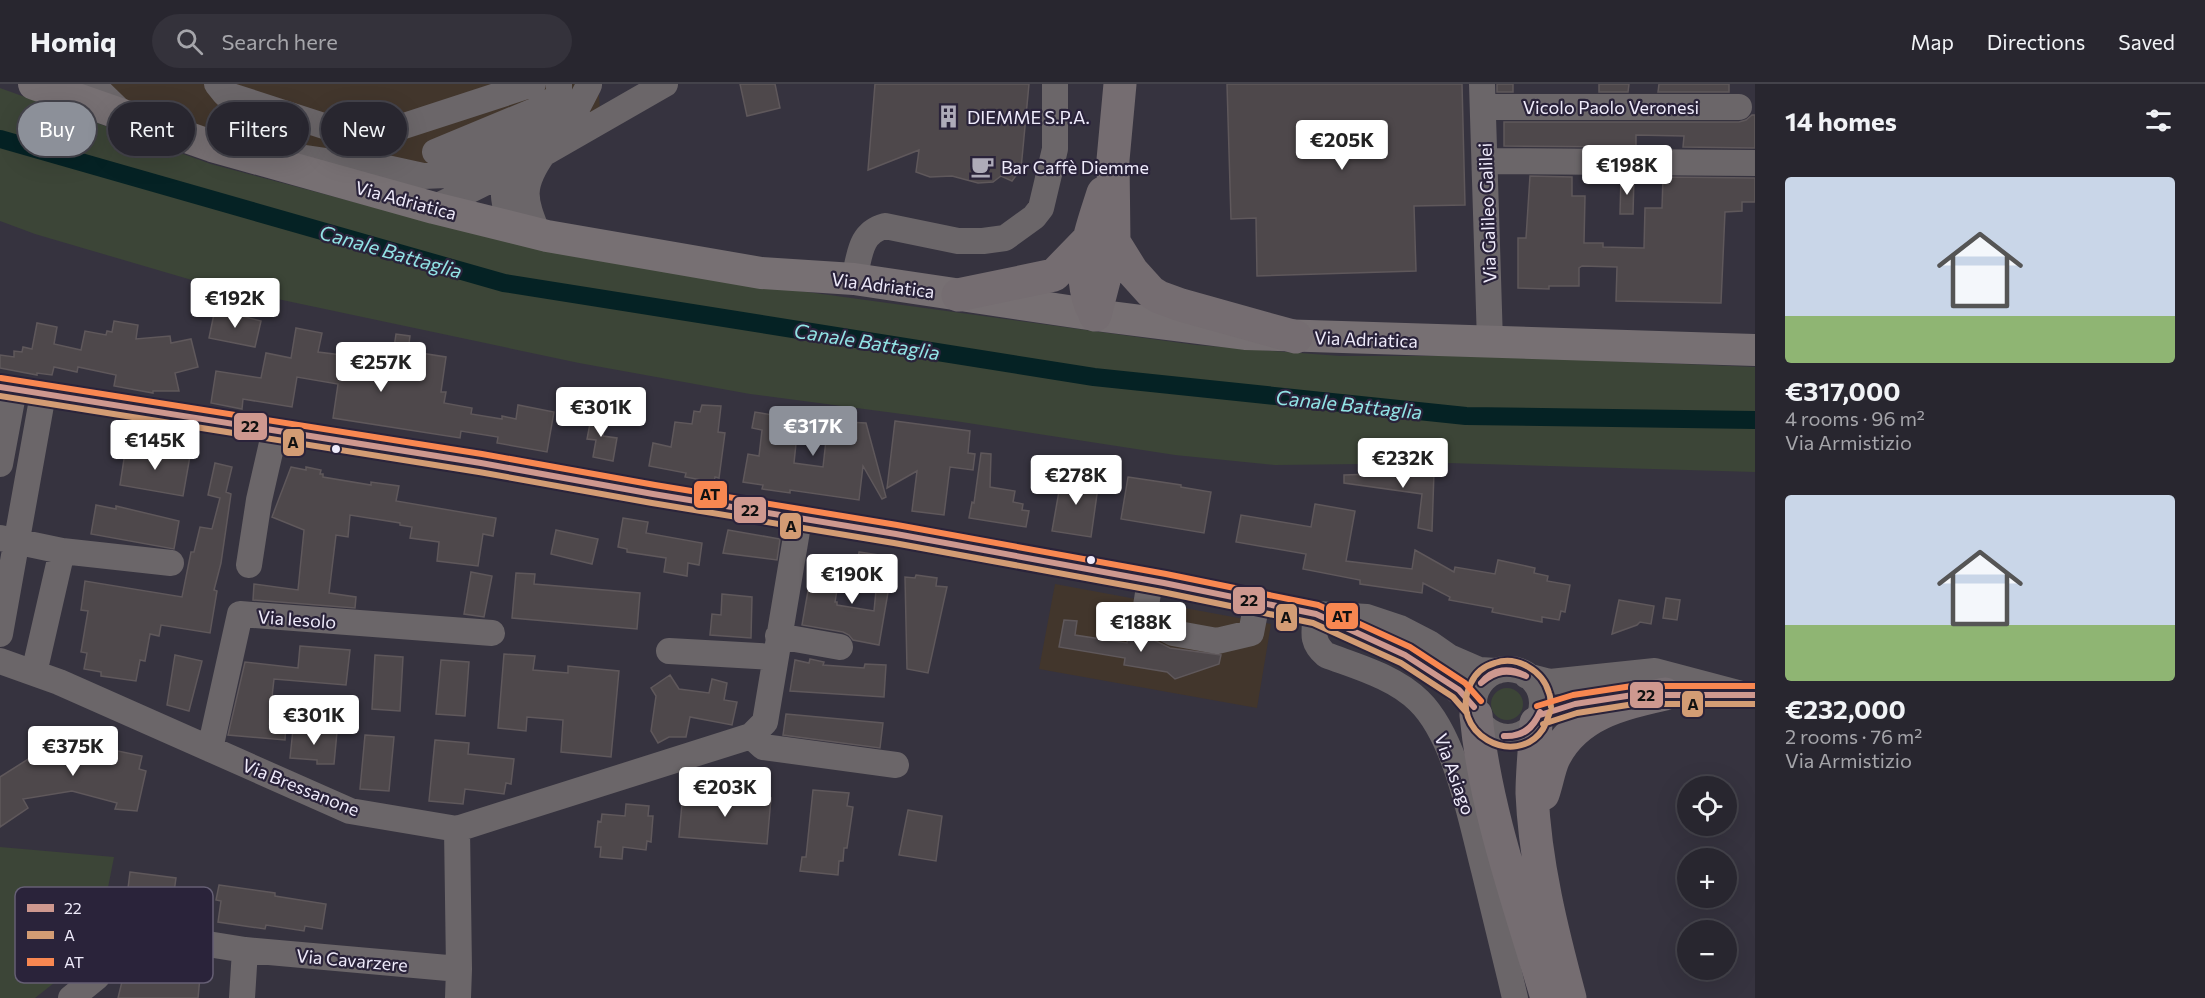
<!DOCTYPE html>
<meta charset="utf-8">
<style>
body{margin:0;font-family:Commissioner,sans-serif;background:#34323b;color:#f1f3f6;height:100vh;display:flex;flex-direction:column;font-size:22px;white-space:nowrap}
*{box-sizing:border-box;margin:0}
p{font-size:20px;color:#a5a5aa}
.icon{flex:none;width:33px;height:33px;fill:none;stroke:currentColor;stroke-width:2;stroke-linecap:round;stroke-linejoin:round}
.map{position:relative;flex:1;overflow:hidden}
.sheet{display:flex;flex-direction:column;background:#28262f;width:450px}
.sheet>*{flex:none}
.hud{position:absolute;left:18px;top:18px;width:570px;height:54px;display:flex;gap:12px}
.buttons{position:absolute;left:1677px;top:692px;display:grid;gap:12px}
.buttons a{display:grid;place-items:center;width:60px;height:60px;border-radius:50%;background:#28262f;box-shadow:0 6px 24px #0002,0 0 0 2px #44434b;font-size:30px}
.price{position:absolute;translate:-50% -51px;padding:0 14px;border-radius:6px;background:#fff;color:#222;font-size:20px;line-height:39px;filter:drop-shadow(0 2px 3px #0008)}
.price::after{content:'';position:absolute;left:50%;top:36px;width:18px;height:14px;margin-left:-9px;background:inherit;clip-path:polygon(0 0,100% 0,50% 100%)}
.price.selected{background:#8c9099;color:#fff}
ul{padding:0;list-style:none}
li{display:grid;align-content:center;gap:12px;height:318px;padding:0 30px}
li span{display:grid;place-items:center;height:186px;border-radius:6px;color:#555}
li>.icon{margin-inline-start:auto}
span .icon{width:108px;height:108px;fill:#fffc;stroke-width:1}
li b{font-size:26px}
h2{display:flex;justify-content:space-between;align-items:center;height:72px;padding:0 30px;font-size:26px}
.tag{padding:0 21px;border-radius:27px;background:#28262f;box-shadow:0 6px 24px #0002,0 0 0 2px #44434b;font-size:21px;line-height:54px}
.tag.selected{background:#8c9099;color:#fff}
header{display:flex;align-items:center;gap:36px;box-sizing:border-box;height:84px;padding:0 30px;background:#28262f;border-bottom:2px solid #44434b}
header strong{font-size:28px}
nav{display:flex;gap:33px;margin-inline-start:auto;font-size:21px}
.search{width:420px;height:54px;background:#34323b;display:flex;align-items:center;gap:15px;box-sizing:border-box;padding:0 21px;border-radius:33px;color:#a5a5aa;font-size:22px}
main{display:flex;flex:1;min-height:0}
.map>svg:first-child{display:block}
.commercial{fill:#42362c}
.green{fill:#3c4537}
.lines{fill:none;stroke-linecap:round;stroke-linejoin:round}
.canal{stroke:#052224;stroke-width:18}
.building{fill:#4e484b;stroke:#5f585b;stroke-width:1.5;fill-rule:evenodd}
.minor{stroke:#6b6669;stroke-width:26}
.major{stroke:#777073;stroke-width:32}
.highway{stroke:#756d71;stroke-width:33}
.bus-1-casing{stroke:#2a233a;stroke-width:10}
.bus-2-casing{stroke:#2a233a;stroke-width:10}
.bus-3-casing{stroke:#2a233a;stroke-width:10}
.bus-1{stroke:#ce988f;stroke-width:6}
.bus-2{stroke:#d39c74;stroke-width:6}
.bus-3{stroke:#f88751;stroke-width:6}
.bus-dot{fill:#efebfb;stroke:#2a233a;stroke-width:2}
.labels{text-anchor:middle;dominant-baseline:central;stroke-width:4.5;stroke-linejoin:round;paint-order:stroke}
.street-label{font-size:18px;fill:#efebfb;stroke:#2a233a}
.poi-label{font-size:18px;fill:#efebfb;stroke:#2a233a;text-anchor:start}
.water-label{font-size:20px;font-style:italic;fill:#91e3e5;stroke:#2a233a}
.key{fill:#2a233a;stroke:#655f74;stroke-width:1.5}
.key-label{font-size:16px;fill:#efebfb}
.line-badge{stroke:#2a233a;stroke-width:2}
.pale-badge-label{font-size:16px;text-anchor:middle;font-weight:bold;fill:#111}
</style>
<header>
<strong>Homiq</strong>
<div class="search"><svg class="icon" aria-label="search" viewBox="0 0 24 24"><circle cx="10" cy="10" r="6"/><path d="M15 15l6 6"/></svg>Search here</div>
<nav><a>Map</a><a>Directions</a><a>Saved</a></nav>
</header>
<main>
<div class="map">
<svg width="1755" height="914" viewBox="0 0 1755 914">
<rect width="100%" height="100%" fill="#36333f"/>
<path class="commercial" d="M 101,0 L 598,0 L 600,26 L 441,103 L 270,65 L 122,18 Z
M 1055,500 L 1271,540 L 1257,624 L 1039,585 Z"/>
<path class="green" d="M 0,4 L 211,80 L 445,142 L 763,202 L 1196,261 L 1340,272 L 1488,272 L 1755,283 L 1755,388 L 1447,379 L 1275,381 L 1175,371 L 955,337 L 750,310 L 579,279 L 202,199 L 35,150 L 0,137 Z
M1491 620a16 16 0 1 1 32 0a16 16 0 1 1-32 0Z
M 0,763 L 114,773 L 103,829 L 90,827 L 73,884 L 35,914 L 0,914 Z"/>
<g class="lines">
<path class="canal" d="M 0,55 L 504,199 L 1094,293 L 1466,332 L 1755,336"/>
</g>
<path class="building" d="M 740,0 L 775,0 L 780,24 L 747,32 Z
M 875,0 L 1029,0 L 1021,85 L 1012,97 L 1001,92 L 993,98 L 978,99 L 952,92 L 930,93 L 916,88 L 919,66 L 868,86 Z
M 1227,0 L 1462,0 L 1465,121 L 1414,122 L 1416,187 L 1257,192 L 1256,134 L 1231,135 Z
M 1497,0 L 1513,0 L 1513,8 L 1497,8 Z
M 1599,0 L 1629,0 L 1628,8 L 1599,8 Z
M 1659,0 L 1729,0 L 1729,8 L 1658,8 Z
M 1752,31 L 1755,31 L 1755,64 L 1683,63 L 1684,52 L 1636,51 L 1636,63 L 1504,62 L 1504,38 L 1739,38 L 1746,36 Z
M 1530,92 L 1572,93 L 1572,112 L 1585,112 L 1584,159 L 1603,159 L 1603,163 L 1644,164 L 1645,124 L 1662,124 L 1663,93 L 1755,94 L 1755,118 L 1742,118 L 1742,127 L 1725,128 L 1721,219 L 1616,217 L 1617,183 L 1582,182 L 1579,184 L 1579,202 L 1549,202 L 1549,205 L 1518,204 L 1518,154 L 1526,154 Z
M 1621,93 L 1634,93 L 1633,130 L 1620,130 Z
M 215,225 L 261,237 L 255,263 L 209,254 Z
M 114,237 L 138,241 L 136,255 L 170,252 L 171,259 L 191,255 L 198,283 L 175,289 L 179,307 L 153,307 L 153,309 L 114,302 L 116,291 L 78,283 L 77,288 L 54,283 L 52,291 L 37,289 L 37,291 L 0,284 L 0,271 L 14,273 L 14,267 L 22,268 L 23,263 L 32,265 L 37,239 L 57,243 L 54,260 L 81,266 L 85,247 L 106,251 L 107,247 L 112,248 Z
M 296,244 L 322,249 L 318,268 L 392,277 L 396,250 L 410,252 L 408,267 L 446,273 L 441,308 L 446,308 L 444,319 L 472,324 L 471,330 L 502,335 L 502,332 L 516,335 L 518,321 L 554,328 L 547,368 L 497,359 L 498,353 L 461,347 L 460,354 L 333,334 L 338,300 L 297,293 L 292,323 L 243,315 L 242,325 L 211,319 L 216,287 L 261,294 L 266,269 L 291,274 Z
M 702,321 L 721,322 L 718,348 L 725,349 L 719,394 L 715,393 L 714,398 L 702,396 L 685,393 L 686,389 L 649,382 L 653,359 L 671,363 L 675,338 L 692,340 L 694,327 L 700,328 Z
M 810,327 L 825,329 L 824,337 L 866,339 L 886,413 L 882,415 L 863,382 L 859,416 L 790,406 L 790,409 L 762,405 L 763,401 L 743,398 L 748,370 L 759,372 L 762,346 L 752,344 L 755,328 L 809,337 ZM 797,350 L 826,356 L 823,383 L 794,379 Z
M 592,329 L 606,331 L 603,352 L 617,354 L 613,377 L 593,373 L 596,356 L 587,355 Z
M 895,337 L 970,347 L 968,369 L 975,370 L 973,386 L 950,383 L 944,431 L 912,427 L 917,387 L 887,404 Z
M 126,362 L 190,372 L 183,412 L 120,401 Z
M 981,369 L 991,370 L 990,403 L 1015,407 L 1013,418 L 1023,420 L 1022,426 L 1029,427 L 1026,443 L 969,434 L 972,418 L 974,419 Z
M 215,379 L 232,383 L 226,408 L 231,410 L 221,479 L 214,506 L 217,507 L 210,549 L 161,541 L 159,552 L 150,550 L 145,577 L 140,576 L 136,597 L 101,592 L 101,588 L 84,585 L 87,569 L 81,568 L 88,527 L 81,526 L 85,497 L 182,513 L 191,468 L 194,468 L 200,443 L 212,445 L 220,414 L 208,411 Z
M 291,383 L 306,386 L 306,383 L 321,386 L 320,390 L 323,390 L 323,393 L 371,401 L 371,398 L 399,402 L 396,417 L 496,434 L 493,452 L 483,450 L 478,482 L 437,477 L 439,458 L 410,454 L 412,443 L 400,441 L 400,439 L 350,431 L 348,453 L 336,451 L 329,509 L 356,513 L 355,524 L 253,516 L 254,500 L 298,506 L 304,446 L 272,433 Z
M 1434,388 L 1432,447 L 1418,444 L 1422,410 L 1344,399 L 1344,391 Z
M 1062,390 L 1099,396 L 1091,453 L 1052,447 Z
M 1128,393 L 1181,401 L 1181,403 L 1211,408 L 1204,449 L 1121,435 Z
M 1315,420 L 1355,427 L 1346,477 L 1412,485 L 1415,466 L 1454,488 L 1455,483 L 1495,490 L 1498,476 L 1535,484 L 1534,489 L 1548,492 L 1547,497 L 1570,501 L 1565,528 L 1561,527 L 1559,536 L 1542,533 L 1542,538 L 1492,528 L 1493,524 L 1449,516 L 1450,513 L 1423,499 L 1422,509 L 1360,500 L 1360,496 L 1303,485 L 1306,470 L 1236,458 L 1241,431 L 1311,443 Z
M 96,421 L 116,425 L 116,422 L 179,437 L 174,465 L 91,450 Z
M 623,434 L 648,438 L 646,449 L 702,459 L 699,481 L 688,479 L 687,492 L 664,488 L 666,474 L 627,468 L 627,465 L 618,463 Z
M 556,446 L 598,455 L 592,480 L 551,470 Z
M 728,446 L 780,455 L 777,476 L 723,469 Z
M 859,468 L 892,473 L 890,491 L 891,491 L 879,561 L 853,556 L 849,551 L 843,548 L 802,541 L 809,501 L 837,506 L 835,518 L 837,518 L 837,521 L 874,527 L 877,496 L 875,496 L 876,492 L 871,491 L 872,486 L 857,484 Z
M 471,488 L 492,492 L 484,533 L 464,530 Z
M 516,489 L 535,490 L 534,500 L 640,509 L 637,545 L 512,534 Z
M 916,491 L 937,494 L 936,502 L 947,503 L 928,589 L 907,585 L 905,493 L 915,494 Z
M 722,510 L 752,513 L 751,554 L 710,551 L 712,530 L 721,531 Z
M 1666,514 L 1680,516 L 1677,536 L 1663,534 Z
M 1619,516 L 1654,522 L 1651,540 L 1640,538 L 1637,541 L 1612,550 Z
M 1064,536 L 1077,537 L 1075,551 L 1127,559 L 1128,552 L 1154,556 L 1170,564 L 1221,571 L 1219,580 L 1175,595 L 1167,588 L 1124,581 L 1125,574 L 1059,563 Z
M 300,562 L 350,566 L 346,601 L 274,595 L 269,640 L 286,640 L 285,656 L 228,651 L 245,578 L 298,584 Z
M 504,570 L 535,572 L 533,586 L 568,589 L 568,582 L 619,587 L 611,673 L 561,668 L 563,636 L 527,633 L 526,647 L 498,644 Z
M 175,571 L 202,577 L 189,627 L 167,621 Z
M 375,571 L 403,573 L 400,627 L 372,625 Z
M 810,575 L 824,578 L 823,581 L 864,584 L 865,580 L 886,581 L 884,613 L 790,607 L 795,576 L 809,579 Z
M 441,576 L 469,578 L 465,632 L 436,630 Z
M 670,591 L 679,605 L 709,609 L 712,595 L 727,599 L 724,616 L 737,618 L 732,641 L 690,633 L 686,653 L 669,653 L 658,659 L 651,647 L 656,612 L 651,604 Z
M 786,630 L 883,639 L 880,664 L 783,651 Z
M 293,645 L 337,648 L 334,680 L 317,680 L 317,676 L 290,674 Z
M 365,651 L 394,653 L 389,707 L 360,705 Z
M 65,656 L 142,672 L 139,685 L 146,687 L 137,727 L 115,725 L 117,719 L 72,707 L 23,715 L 28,724 L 0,743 L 0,693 L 55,658 Z
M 435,656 L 469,659 L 468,670 L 514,675 L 511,700 L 506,699 L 504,710 L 465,705 L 463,720 L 429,717 Z
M 813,706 L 849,709 L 847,722 L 853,723 L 847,764 L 844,764 L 843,777 L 839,777 L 838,791 L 800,787 L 802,773 L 806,773 Z
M 683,708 L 771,714 L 767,760 L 679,753 Z
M 626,720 L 649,722 L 648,732 L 653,732 L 651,758 L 647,757 L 646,766 L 623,763 L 622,775 L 600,773 L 601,763 L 595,763 L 598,737 L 601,738 L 602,730 L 625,732 Z
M 908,726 L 942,732 L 936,777 L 899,771 Z
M 130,788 L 176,794 L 174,808 L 169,808 L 167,822 L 146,819 L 148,815 L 127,812 Z
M 219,801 L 275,809 L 275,812 L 326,820 L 322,845 L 305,842 L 304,847 L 266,841 L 265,845 L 218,838 L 221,817 L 216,816 Z
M 127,877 L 158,884 L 157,888 L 200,893 L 198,914 L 118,914 Z"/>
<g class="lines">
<path class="minor" d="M 92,0 L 123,30
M 217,0 L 225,10 L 364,55 L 533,0
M 1482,0 L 1490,258
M 1484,23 L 1739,23
M 435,68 L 546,22 L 559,11 L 559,0
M 289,74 L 299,73 L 353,81 L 382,83 L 423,92 L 446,91 L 554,41 L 574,30 L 589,1
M 1486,77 L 1755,79
M 510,88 C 499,106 505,124 512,143
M 434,124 L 543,70 L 665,0
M 538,150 C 524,115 520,103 543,70
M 854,195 C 860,172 859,149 885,142 L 958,157 L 983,157 L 1005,154 L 1034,133 L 1041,124 L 1055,65 L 1055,0
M 0,303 L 481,379 L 653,410 L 896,450 L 1164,499 L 1316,530 L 1367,533 L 1400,544 L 1429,559 L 1449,573 L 1479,586 L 1497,587
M 0,380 L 14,305
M 0,454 L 62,467 L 171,479
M 249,481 L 259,416 L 275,346
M 1150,497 L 1144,534 L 1173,549 L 1217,557 L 1251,549 L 1257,518
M 1316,530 C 1314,549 1311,558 1326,571 C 1358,583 1395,593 1419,617 C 1456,653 1471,736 1484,786 C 1494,828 1505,871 1515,914
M 1330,537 C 1381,560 1436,580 1474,623
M 0,550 L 43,310
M 778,552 L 840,563
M 669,567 L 775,573
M 0,577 L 59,598 L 350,727 L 457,745 L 751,652 L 765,638 L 799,435
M1474 619a34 34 0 1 1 68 0a34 34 0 1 1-68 0Z
M 34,589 L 62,467
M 1527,592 L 1550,598 L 1655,587 L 1742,610
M 1540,631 L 1575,620 L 1623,612
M 751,652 L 763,663 L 896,681
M 210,665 L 240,530 L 492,549
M 457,745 L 459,885 L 458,914
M 71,914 L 97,893 L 108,844 L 245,866 L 459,885
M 242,914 L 245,866"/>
<path class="major" d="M 34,0 L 212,62 L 434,124 L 547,152 L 761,189 L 854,195 L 1095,231 L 1245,250 L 1755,266"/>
<path class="highway" d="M 1114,158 L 1132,187 L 1151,208 L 1159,213 L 1181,221 L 1296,253
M 958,211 L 1054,191 L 1089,155
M 1091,222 C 1076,182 1091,147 1103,109
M 1095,231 L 1114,158 L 1113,76 L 1120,0
M 1476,631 C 1485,726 1520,822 1547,914
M 1536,639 C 1535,662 1532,686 1532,709 C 1535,779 1552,847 1570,914
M 1543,710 C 1547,699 1549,685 1554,674 C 1576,630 1621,620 1665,610"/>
<defs>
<path id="bus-1" d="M 0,303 L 481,379 L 653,410 L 896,450 L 1164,499 L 1316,530 L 1405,571 L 1459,606 L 1474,623
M 1481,599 C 1493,584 1510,583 1526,592
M 1481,599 C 1496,586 1508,585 1526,592
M 1540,631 L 1575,620 L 1633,611 L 1755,611
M 1504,652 C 1522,653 1533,644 1540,628
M 1504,652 C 1523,653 1533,645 1540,628"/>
<path id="bus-2" d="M 0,312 L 479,388 L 652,419 L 894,459 L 1162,508 L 1313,539 L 1401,579 L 1453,613 L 1467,629
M 1550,628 C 1548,633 1546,640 1543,645 C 1516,686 1446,649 1471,599 C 1476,588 1484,582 1495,579 C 1517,571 1543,587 1549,609 C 1551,613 1550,618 1551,623
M 1543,640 L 1577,629 L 1634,620 L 1755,620"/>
<path id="bus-3" d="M 1,294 L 482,370 L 655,401 L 897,441 L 1166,490 L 1318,521 L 1410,563 L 1465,599 L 1481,617
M 1537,622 L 1573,611 L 1632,602 L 1755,602"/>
</defs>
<use href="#bus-1" class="bus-1-casing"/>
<use href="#bus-2" class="bus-2-casing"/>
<use href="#bus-3" class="bus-3-casing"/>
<use href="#bus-1" class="bus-1"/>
<use href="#bus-2" class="bus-2"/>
<use href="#bus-3" class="bus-3"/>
</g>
<defs>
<symbol id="building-bare" viewBox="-9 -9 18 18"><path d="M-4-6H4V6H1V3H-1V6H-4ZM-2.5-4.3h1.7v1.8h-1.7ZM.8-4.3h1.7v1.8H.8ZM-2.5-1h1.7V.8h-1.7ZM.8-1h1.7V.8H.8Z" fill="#aeabb9" stroke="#2a233a" stroke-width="2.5" paint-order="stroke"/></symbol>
<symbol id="cafe-bare" viewBox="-9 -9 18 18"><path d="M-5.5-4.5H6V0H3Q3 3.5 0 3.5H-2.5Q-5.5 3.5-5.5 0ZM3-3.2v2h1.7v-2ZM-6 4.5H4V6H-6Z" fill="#aeabb9" stroke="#2a233a" stroke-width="2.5" paint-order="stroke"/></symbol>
</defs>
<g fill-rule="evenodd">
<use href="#building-bare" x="932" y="16" width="33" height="33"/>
<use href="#cafe-bare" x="966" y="66" width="33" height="33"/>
</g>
<g class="bus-dot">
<circle cx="336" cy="365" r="5"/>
<circle cx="1091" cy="476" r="5"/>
</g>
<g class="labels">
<g class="street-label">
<text x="1611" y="23">Vicolo Paolo Veronesi</text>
<text transform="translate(406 116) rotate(15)">Via Adriatica</text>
<text transform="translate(1487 129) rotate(-92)">Via Galileo Galilei</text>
<text transform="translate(883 201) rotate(7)">Via Adriatica</text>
<text transform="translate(1366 255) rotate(2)">Via Adriatica</text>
<text transform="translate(297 535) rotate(4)">Via Iesolo</text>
<text transform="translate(1455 690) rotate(70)">Via Asiago</text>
<text transform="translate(301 703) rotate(22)">Via Bressanone</text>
<text transform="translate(352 876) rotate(5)">Via Cavarzere</text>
</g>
<g class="poi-label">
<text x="967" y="33">DIEMME S.P.A.</text>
<text x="1001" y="83">Bar Caffè Diemme</text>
</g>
<g class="water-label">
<text transform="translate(391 167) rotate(16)">Canale Battaglia</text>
<text transform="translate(867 257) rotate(9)">Canale Battaglia</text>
<text transform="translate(1349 320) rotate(6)">Canale Battaglia</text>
</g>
</g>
<rect x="15" y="803" width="198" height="96" rx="9" class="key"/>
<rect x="27" y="820" width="27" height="8" fill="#ce988f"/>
<rect x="27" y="847" width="27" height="8" fill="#d39c74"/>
<rect x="27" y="874" width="27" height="8" fill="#f88751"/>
<g class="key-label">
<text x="64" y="830">22</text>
<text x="64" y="857">A</text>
<text x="64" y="884">AT</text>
</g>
<g class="line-badge">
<rect x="233" y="328" width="35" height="29" rx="6" fill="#ce988f"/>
<rect x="282" y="344" width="23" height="29" rx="6" fill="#d39c74"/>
<rect x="693" y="396" width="35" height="29" rx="6" fill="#f88751"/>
<rect x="733" y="412" width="34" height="28" rx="6" fill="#ce988f"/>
<rect x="779" y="428" width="23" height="28" rx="6" fill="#d39c74"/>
<rect x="1232" y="502" width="34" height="29" rx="6" fill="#ce988f"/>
<rect x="1325" y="518" width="34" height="28" rx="6" fill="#f88751"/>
<rect x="1275" y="519" width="23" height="29" rx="6" fill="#d39c74"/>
<rect x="1629" y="597" width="35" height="28" rx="6" fill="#ce988f"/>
<rect x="1681" y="606" width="23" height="28" rx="6" fill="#d39c74"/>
</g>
<g class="pale-badge-label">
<text x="250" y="348">22</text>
<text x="293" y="364">A</text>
<text x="710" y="416">AT</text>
<text x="750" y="432">22</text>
<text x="791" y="448">A</text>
<text x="1249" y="522">22</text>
<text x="1342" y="538">AT</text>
<text x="1286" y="539">A</text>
<text x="1646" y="617">22</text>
<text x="1693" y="626">A</text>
</g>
</svg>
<div class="buttons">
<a><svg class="icon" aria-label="locate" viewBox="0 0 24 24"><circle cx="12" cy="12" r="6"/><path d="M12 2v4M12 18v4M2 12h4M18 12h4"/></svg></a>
<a>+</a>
<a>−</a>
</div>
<b class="price" style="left:1342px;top:87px">€205K</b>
<b class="price" style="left:1627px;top:112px">€198K</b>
<b class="price" style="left:235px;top:245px">€192K</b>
<b class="price" style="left:381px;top:309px">€257K</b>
<b class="price" style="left:601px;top:354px">€301K</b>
<b class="price selected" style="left:813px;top:373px">€317K</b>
<b class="price" style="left:155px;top:387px">€145K</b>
<b class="price" style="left:1403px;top:405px">€232K</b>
<b class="price" style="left:1076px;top:422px">€278K</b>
<b class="price" style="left:852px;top:521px">€190K</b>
<b class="price" style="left:1141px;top:569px">€188K</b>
<b class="price" style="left:314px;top:662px">€301K</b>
<b class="price" style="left:73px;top:693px">€375K</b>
<b class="price" style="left:725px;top:734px">€203K</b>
<div class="hud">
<a class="tag selected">Buy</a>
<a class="tag">Rent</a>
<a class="tag">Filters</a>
<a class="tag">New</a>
</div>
</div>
<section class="sheet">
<h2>14 homes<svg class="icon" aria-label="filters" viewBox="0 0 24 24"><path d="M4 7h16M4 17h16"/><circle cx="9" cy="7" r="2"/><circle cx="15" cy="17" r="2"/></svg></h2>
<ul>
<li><span style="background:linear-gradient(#c9d6e8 75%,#8fb573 0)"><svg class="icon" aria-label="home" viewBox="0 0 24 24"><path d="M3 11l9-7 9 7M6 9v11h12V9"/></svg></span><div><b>€317,000</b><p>4 rooms · 96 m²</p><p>Via Armistizio</p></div></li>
<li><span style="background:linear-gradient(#c9d6e8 70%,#8fb573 0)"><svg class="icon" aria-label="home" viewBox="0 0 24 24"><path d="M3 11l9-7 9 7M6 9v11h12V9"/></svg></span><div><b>€232,000</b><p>2 rooms · 76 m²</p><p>Via Armistizio</p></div></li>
</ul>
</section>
</main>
